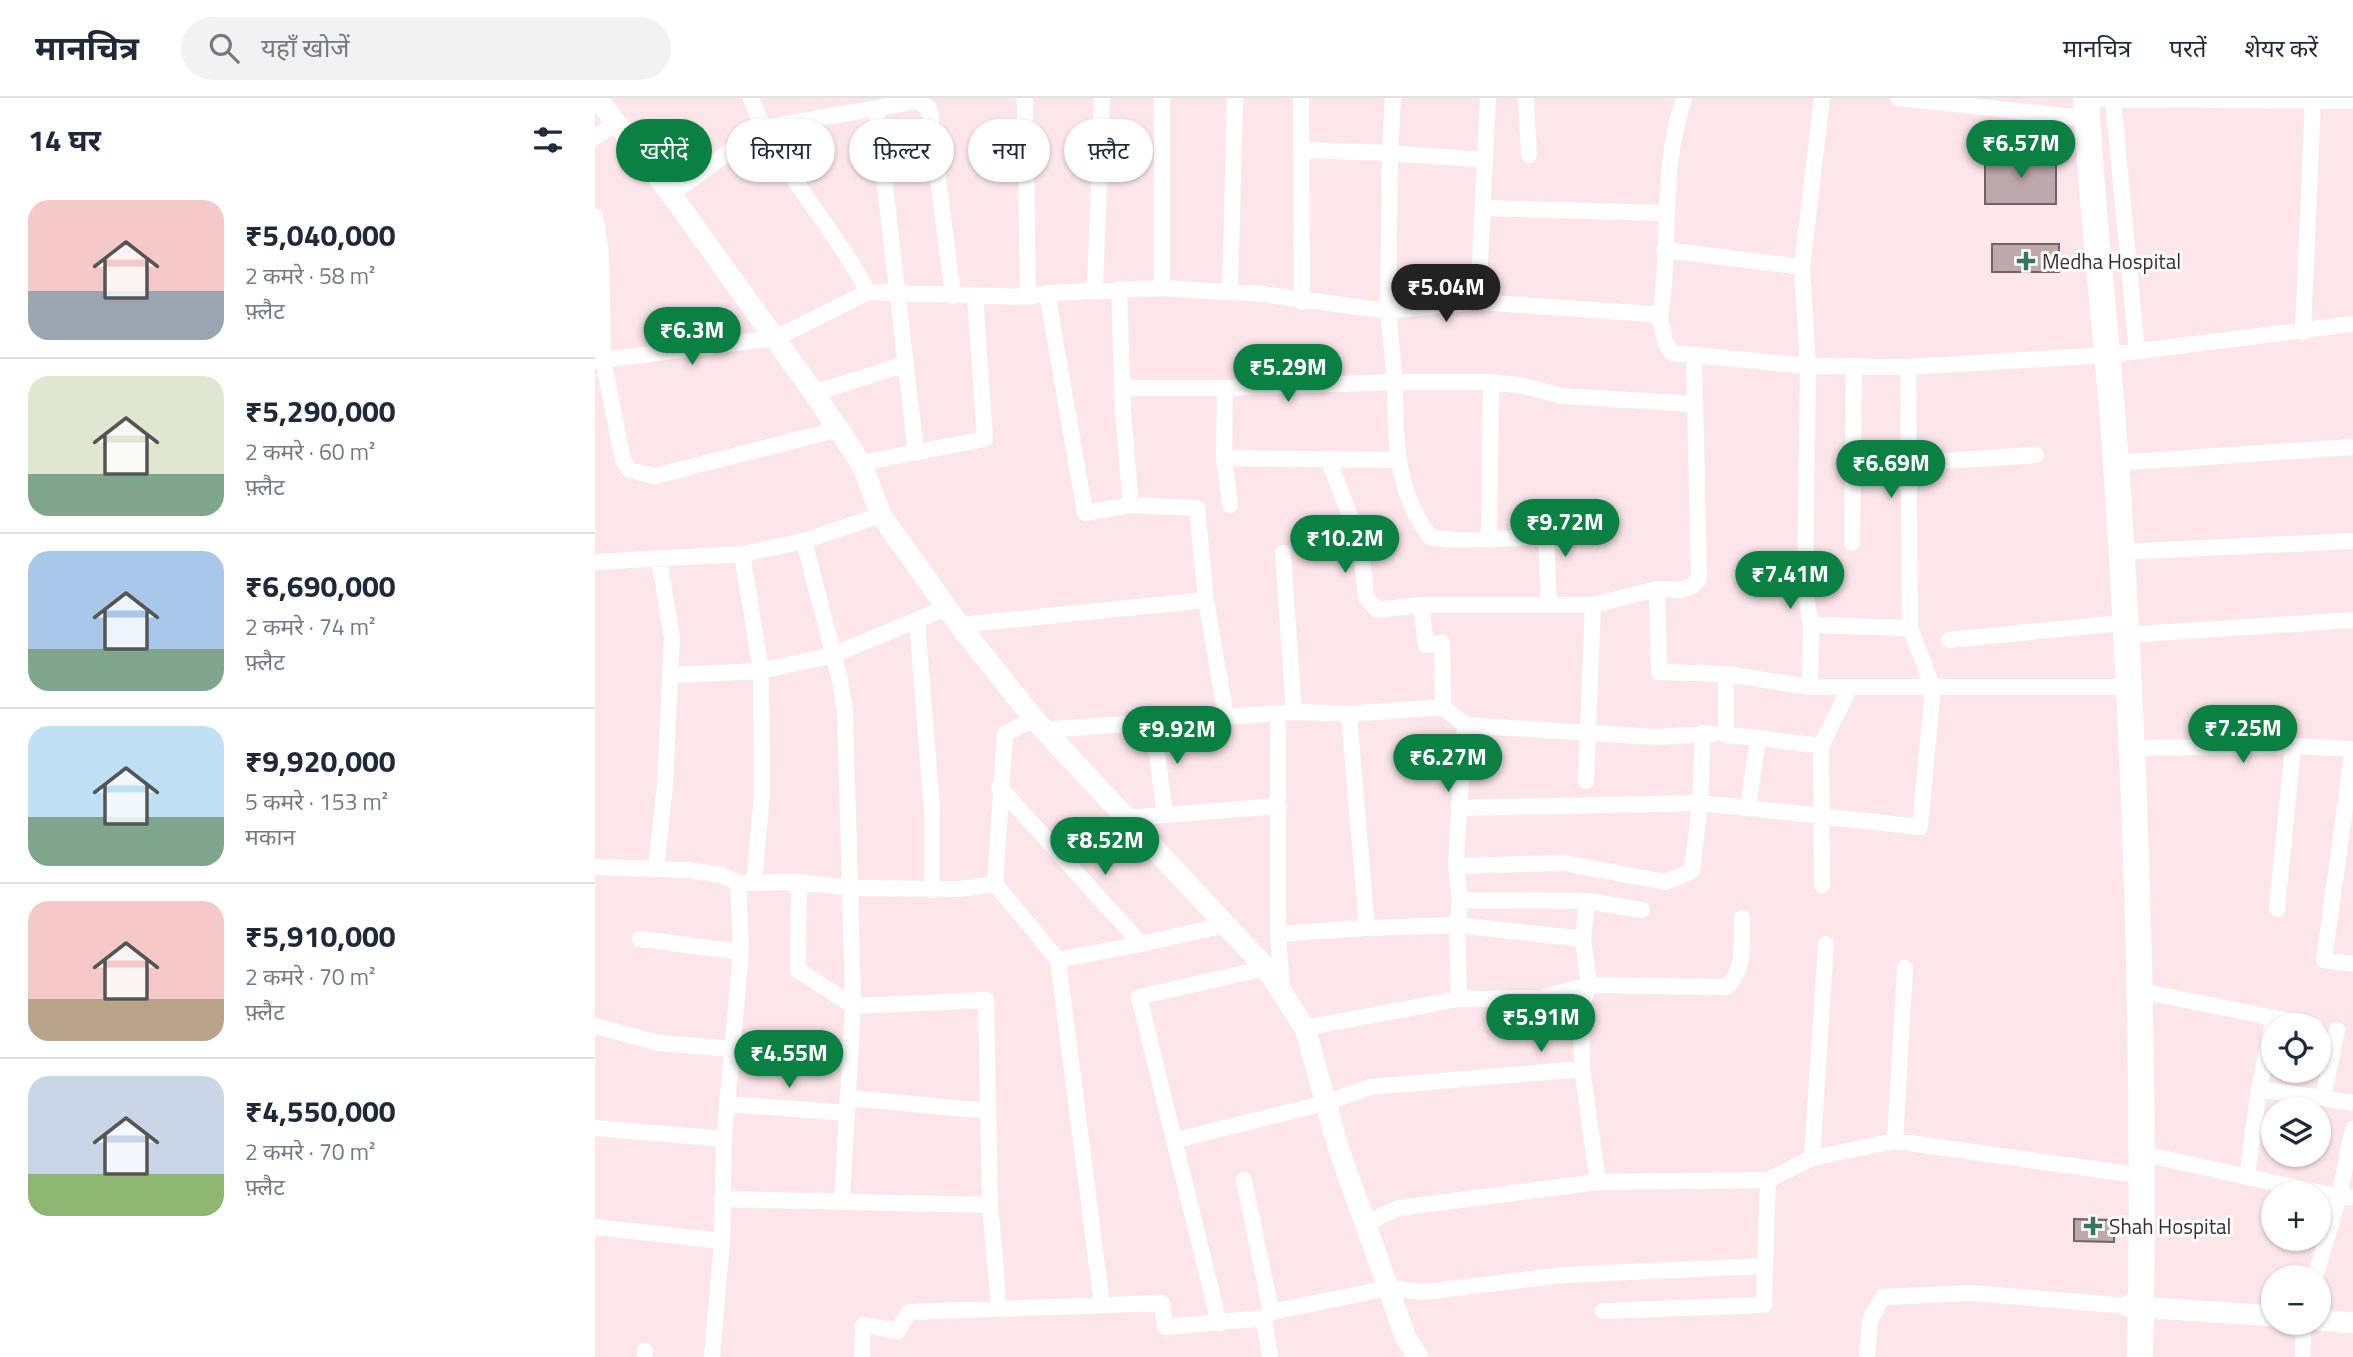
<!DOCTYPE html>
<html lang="hi">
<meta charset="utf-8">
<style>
body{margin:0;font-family:"Titillium Web","Noto Sans Devanagari",sans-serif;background:#f2f2f3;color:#1f2937;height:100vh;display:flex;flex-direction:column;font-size:26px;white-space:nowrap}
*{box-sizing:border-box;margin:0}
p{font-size:23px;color:#747a83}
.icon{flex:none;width:38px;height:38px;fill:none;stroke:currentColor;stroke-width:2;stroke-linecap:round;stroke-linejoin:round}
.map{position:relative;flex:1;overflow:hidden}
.details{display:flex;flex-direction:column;background:#fff;width:595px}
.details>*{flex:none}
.hud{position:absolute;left:21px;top:21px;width:665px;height:63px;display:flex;gap:14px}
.buttons{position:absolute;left:1666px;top:915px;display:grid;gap:14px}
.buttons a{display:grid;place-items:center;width:70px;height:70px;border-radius:50%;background:#fff;box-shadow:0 2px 5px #0004;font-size:35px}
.price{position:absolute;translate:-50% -60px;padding:0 16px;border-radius:24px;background:#0b8043;color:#fff;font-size:23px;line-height:46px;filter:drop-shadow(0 2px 4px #0008)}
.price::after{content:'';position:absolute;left:50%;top:42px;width:21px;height:16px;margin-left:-10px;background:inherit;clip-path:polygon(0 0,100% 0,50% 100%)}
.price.active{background:#222;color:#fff}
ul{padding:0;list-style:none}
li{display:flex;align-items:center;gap:21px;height:175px;padding:0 28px}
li+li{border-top:2px solid #e0e1e3}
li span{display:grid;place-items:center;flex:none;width:196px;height:140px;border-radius:21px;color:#555}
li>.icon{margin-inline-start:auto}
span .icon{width:84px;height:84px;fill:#fffc;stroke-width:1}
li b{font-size:30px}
h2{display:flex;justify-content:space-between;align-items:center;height:84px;padding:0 28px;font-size:30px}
.pill{padding:0 24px;border-radius:32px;background:#fff;box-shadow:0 2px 5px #0004;font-size:24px;line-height:63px}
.pill.active{background:#0b8043;color:#fff}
header{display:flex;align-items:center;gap:42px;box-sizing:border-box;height:98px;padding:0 35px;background:#fff;border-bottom:2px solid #e0e1e3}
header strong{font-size:33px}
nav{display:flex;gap:38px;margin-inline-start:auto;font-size:24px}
.search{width:490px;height:63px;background:#f2f2f3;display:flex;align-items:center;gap:18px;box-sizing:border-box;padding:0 24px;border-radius:38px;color:#747a83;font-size:26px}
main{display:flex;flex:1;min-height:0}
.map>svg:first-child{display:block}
.building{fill:#bda8ac;stroke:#746266;stroke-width:2}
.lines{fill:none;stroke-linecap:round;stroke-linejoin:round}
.minor{stroke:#fff;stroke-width:16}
.tertiary{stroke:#fff;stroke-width:21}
.primary{stroke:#fff;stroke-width:26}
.poi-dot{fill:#397662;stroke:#fff;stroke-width:2.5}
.labels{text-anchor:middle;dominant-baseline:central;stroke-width:6;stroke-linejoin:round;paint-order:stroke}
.poi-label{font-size:21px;fill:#383032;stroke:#fff;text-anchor:start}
</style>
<header>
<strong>मानचित्र</strong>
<div class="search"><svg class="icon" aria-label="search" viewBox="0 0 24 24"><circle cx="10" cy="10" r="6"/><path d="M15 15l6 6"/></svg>यहाँ खोजें</div>
<nav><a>मानचित्र</a><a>परतें</a><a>शेयर करें</a></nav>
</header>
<main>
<section class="details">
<h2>14 घर<svg class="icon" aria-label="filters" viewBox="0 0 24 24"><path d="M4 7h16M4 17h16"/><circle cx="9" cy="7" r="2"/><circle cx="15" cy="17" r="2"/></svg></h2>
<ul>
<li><span style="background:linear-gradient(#f6c9c9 65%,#9aa5b1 0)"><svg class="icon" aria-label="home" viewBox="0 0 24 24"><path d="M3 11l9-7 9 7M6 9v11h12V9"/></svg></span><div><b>₹5,040,000</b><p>2 कमरे · 58 m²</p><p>फ़्लैट</p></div></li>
<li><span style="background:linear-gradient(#dfe7d0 70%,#7fa58c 0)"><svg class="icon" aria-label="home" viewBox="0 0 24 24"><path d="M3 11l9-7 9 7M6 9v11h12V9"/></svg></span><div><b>₹5,290,000</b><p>2 कमरे · 60 m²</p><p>फ़्लैट</p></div></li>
<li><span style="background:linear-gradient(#a9c7e8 70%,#7fa58c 0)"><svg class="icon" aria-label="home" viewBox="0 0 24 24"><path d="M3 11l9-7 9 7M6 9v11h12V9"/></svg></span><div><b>₹6,690,000</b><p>2 कमरे · 74 m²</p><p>फ़्लैट</p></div></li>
<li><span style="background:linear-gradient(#bfe0f5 65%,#7fa58c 0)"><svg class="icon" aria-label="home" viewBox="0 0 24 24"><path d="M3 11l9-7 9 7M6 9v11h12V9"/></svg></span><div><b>₹9,920,000</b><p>5 कमरे · 153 m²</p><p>मकान</p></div></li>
<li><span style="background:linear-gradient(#f6c9c9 70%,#b9a48a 0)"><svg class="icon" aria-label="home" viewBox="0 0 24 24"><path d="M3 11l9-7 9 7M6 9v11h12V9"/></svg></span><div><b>₹5,910,000</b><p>2 कमरे · 70 m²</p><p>फ़्लैट</p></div></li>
<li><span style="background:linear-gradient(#c9d6e8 70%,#8fb573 0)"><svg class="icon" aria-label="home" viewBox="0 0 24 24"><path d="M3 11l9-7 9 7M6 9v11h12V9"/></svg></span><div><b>₹4,550,000</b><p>2 कमरे · 70 m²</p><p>फ़्लैट</p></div></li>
</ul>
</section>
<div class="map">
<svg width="1758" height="1259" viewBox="0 0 1758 1259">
<rect width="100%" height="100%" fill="#fce6eb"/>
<path class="building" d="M 1390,57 L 1461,57 L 1461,106 L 1390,106 Z
M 1397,146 L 1464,146 L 1464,174 L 1397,174 Z
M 1479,1121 L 1520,1122 L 1519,1144 L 1479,1143 Z"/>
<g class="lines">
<path class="minor" d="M 156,0 C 181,71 239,128 273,194
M 430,0 L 433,199
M 567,0 L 567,190
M 706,0 L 707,204
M 798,0 L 795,55 L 890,62
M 931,0 L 934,57
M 1303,0 L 1478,19
M 1491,1 L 1758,3
M 1518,1 L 1542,253
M 281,10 L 321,355
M 0,39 L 23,24
M 707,52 L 795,55 L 793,213 L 800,284 L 896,284 L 929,288 L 967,298 L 1100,306
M 76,96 L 167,30 L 322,3 L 334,10 L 358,198
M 888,110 L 1070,115
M 0,118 L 6,155 L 8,262 L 28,362 L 34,372 L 60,378 L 244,331
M 1069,152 L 1207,169
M 524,191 L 528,314 L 536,407
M 500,192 L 507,0
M 635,194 L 640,0
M 452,195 L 490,415 L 536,407 L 602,410 L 611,502 L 631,619
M 883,204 L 893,0
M 1065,220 C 1077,145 1064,74 1089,0
M 1708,234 L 1718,1
M 1512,257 L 1758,226
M 0,263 L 181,240 L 273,194 L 433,199 L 452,195 L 567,190 L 667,196 L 793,213 L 883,204 L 1056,216 L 1065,220 L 1070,244 L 1077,255 L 1213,268 L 1313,269 L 1498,258
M 527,290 L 630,290 L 800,284 C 801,342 799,390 835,439 L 860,442 L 951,439
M 630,290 L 629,360 L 635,407
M 219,295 L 311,266
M 629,360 L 801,362
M 734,363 L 765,444 L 771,499 L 782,512 L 826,507
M 266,365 L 390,341 L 380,198
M 1315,365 L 1441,357
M 1521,365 L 1758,349
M 950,416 L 954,507
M 894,441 L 896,284
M 209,443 L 245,582 L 250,614 L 255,790 L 365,791 L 400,786
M 1257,445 L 1259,268
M 1525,454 L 1758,443
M 147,456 L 166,573 L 238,557 L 322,522
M 0,464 L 147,456 L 209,443 L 286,417
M 1062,491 L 1064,574 L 1131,576 L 1215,589 L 1520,589
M 364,527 L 611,502
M 1216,527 L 1210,492 L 1213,268 L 1207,169 L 1227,0
M 1531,537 L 1758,522
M 1354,542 L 1516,526
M 1131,576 L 1131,637 L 1163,640 L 1153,710 L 1325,729 L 1338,590 L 1315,530
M 76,577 L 166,573 L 167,697 L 159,784
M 1215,589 L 1216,527 L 1315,530 L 1313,269
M 848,609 L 870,627 L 1058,639 L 1118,636
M 699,614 L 754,616
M 683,616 L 683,836 L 687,892
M 439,621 L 410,636 L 400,786 L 463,862 L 507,1207
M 558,624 L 570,717
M 449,632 L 699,614 L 688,455
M 1163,640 L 1226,648
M 1538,650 L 1698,648 L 1758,651
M 1758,651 L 1729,862 L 1758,866
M 991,683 L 998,507
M 404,689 L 546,846 L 630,827
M 864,710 L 870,627
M 532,720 L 684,708
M 861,768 L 969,765 L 1070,784 L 1097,773 L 1105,705 L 1108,635
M 0,769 L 92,772 L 127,777 L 143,785 L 204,784 L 203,872 L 258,908 L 391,902 L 395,1107 L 404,1211
M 61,771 L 70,687 L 77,540 L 64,461
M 204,784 L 255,790 L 258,908 L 247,1103
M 143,785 L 146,854
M 1227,787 L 1226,648 L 1255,589
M 337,792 L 337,713 L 322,522 L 353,509
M 865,802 L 992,803 L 1047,812
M 992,803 L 988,841 L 994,887 L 986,910 L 987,971 L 1003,1084 L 1173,1082 L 1169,1207 L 1008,1213
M 1682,811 L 1698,648
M 683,836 L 772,830
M 45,841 L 146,854 L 129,1041
M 988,841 L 862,827 L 772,830 L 754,616 L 848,609 L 847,545 L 831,547 L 826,507 L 998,507 L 1062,491 L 1085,492 L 1097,488 L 1104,481 L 1099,257
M 463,862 L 546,846
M 1546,893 L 1720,928
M 864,901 L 862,827 L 865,802 L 861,768 L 864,710 L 1105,705 L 1153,710
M 0,928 L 64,945 L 137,951
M 710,930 L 864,901 L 946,900 L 994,887 L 1132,889 C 1151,870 1146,845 1147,820
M 1742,932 L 1728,1000 L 1758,1005
M 1664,991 L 1728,1000
M 253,1000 L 393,1013
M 133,1006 L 252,1015
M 0,1030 L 129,1041 L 127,1143 L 117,1259
M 581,1042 L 730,1005 L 775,989 L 987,971
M 1300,1043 L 1310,870
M 1548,1056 L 1744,1099 L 1758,1099
M 1217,1060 L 1231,846
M 1652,1078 L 1664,991 L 1679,919
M 649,1082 L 676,1214
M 1173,1082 L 1217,1060 L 1300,1043 L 1534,1076
M 127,1101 L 395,1107
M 770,1125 L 804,1110 L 1003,1084
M 0,1129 L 127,1143
M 1720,1180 L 1744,1099 L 1758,1031
M 624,1225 L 544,899 L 671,870
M 50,1259 L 50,1253
M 267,1259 L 268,1227 L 303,1233 L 314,1214 L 567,1205 L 570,1229 L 669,1220
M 675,1259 L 669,1220 L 676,1214 L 794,1190 L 830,1194 L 967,1177 L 1170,1168
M 1272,1259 L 1275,1222 L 1288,1199 L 1376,1195 L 1532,1208
M 1708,1259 L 1708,1225"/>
<path class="tertiary" d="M 2,0 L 76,96 L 219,295 L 266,365 L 286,417 L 364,527 L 439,621 L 671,870 L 710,930 L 744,1052 L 811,1240 L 823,1259
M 1532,1208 L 1678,1218
M 1724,1222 L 1758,1225"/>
<path class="primary" d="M 1491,0 C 1497,122 1513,244 1521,366 C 1541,664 1551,961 1545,1259"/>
</g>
<g class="poi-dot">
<path d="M1427.5 152.5h7v7h7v7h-7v7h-7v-7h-7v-7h7z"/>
<path d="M1494.5 1117.5h7v7h7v7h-7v7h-7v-7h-7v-7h7z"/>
</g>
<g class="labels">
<g class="poi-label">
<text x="1447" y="163">Medha Hospital</text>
<text x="1514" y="1128">Shah Hospital</text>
</g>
</g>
</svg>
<div class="buttons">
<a><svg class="icon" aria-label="locate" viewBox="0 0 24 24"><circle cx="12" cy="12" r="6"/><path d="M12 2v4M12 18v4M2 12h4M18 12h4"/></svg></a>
<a><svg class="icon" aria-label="layers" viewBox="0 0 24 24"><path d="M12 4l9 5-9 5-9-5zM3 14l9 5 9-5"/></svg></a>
<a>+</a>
<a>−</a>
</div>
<b class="price" style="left:1426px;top:82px">₹6.57M</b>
<b class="price active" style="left:851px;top:226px">₹5.04M</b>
<b class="price" style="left:97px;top:269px">₹6.3M</b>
<b class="price" style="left:693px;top:306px">₹5.29M</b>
<b class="price" style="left:1296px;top:402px">₹6.69M</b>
<b class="price" style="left:970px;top:461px">₹9.72M</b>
<b class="price" style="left:750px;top:477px">₹10.2M</b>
<b class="price" style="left:1195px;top:513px">₹7.41M</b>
<b class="price" style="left:1648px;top:667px">₹7.25M</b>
<b class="price" style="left:582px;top:668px">₹9.92M</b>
<b class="price" style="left:853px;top:696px">₹6.27M</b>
<b class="price" style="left:510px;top:779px">₹8.52M</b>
<b class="price" style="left:946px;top:956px">₹5.91M</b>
<b class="price" style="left:194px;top:992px">₹4.55M</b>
<div class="hud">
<a class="pill active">खरीदें</a>
<a class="pill">किराया</a>
<a class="pill">फ़िल्टर</a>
<a class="pill">नया</a>
<a class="pill">फ़्लैट</a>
</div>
</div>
</main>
